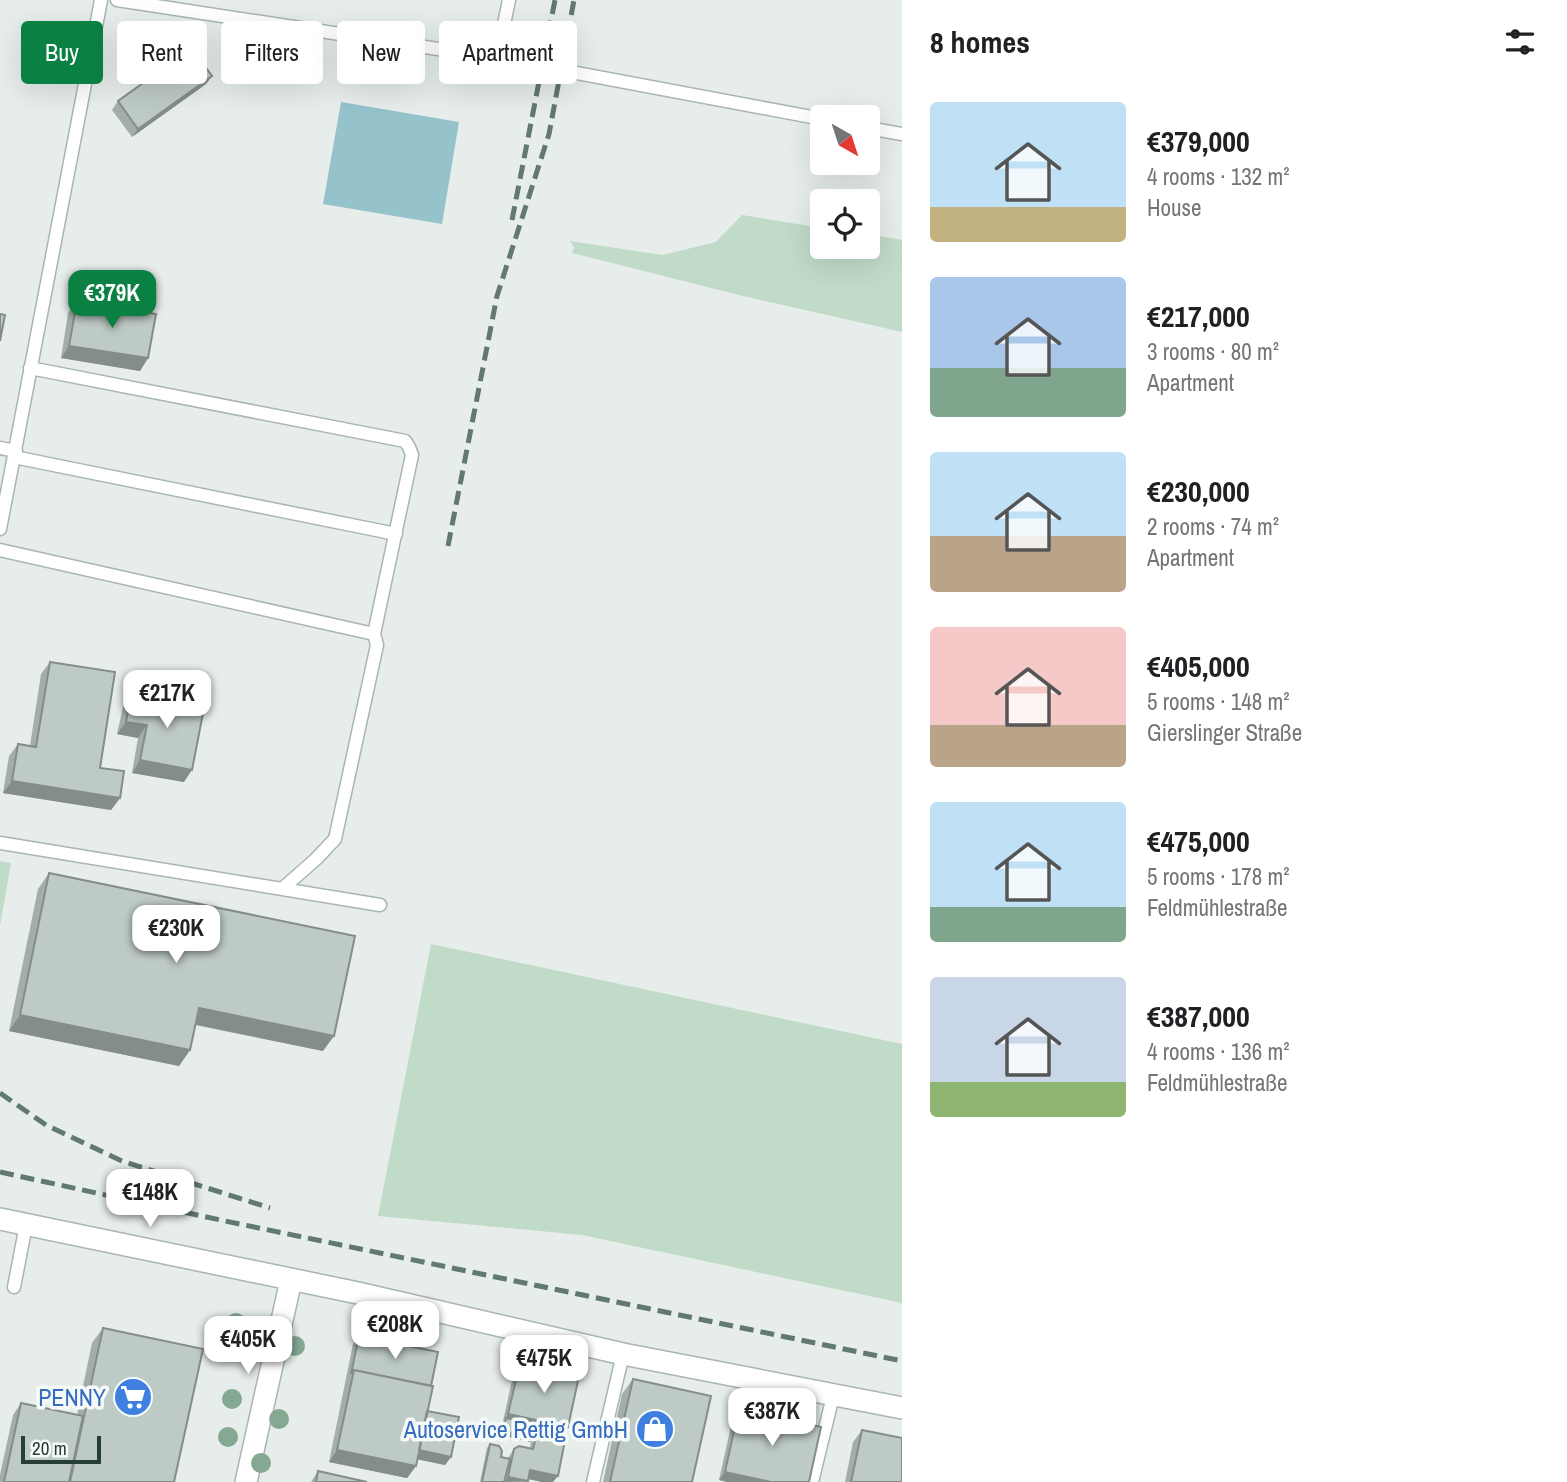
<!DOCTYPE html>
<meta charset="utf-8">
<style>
body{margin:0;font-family:"Archivo Narrow",sans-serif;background:#f2f2f2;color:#202124;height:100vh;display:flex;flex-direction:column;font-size:26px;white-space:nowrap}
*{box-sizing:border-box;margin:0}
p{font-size:23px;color:#757577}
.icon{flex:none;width:38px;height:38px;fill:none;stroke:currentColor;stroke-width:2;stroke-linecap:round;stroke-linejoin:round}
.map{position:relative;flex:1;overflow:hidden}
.details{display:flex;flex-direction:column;background:#fff;width:665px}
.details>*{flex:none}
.hud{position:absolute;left:21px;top:21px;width:665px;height:63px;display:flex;gap:14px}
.needle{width:46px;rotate:141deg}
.fabs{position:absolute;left:810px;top:105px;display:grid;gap:14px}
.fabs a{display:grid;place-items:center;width:70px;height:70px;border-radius:7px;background:#fff;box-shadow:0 7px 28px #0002;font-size:35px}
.scale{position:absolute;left:21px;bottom:18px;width:80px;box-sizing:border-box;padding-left:7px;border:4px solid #273d37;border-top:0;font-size:19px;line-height:24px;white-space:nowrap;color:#273d37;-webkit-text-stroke:5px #f6faf8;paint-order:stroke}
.price{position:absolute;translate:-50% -60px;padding:0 16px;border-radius:14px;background:#fff;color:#222;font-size:23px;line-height:46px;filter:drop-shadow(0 2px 4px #0008)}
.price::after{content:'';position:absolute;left:50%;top:42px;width:21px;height:16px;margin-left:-10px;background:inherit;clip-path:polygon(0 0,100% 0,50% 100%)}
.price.active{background:#0b8043;color:#fff}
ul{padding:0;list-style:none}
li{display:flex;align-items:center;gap:21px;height:175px;padding:0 28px}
li span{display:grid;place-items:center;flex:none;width:196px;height:140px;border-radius:7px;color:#555}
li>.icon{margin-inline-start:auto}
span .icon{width:84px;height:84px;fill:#fffc;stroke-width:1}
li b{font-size:30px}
h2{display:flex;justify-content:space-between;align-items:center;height:84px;padding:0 28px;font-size:30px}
.tag{padding:0 24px;border-radius:7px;background:#fff;box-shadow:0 7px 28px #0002;font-size:24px;line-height:63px}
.tag.active{background:#0b8043;color:#fff}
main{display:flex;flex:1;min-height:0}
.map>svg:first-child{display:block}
.green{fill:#c1dbc9}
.water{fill:#95c2cb}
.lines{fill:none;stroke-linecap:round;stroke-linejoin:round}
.service-casing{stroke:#a9b5b1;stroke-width:15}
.minor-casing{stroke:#a9b5b1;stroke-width:24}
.tertiary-casing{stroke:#a9b5b1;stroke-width:24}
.service{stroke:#fff;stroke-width:12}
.minor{stroke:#fff;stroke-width:21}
.tertiary{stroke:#fff;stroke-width:21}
.rail{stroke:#627872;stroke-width:5;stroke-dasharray:14 7;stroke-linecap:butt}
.tree{fill:#85a893}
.wall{fill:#a3aeaa}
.shaded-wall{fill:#858d8b}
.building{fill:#becac6;stroke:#858d8b;stroke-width:2}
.labels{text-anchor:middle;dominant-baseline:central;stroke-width:7;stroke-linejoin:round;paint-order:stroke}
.shop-label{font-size:24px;fill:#366cbe;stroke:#f6faf8;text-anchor:end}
</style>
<main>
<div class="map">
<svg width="902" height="1482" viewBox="0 0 902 1482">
<rect width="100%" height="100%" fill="#e6edea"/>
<path class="green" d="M 742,215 L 822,228 L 822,247 L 868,247 L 868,234 L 902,240 L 902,332 L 743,296 L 572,253 L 574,247 L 570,241 L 662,255 L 716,242 Z
M 0,861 L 11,863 L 0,926 Z
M 431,944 L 902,1044 L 902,1303 L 582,1235 L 378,1216 Z"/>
<path class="water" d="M 341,102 L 459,122 L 442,224 L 323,204 Z"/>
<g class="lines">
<defs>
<path id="service" d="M 117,0 L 497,58 L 822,119
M 497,58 L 509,0
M 868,128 L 902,134
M 30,368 L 405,441 L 409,447 L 412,455 L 374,634
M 0,448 L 16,451
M 14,457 L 396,534
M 0,529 L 101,0
M 0,550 L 374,634 L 377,645 L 335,839 L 316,859 L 282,889
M 0,843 L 380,905
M 14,1287 L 26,1225
M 593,1482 L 623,1354
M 812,1482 L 833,1396"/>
<path id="minor" d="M 246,1482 L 291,1280"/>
<path id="tertiary" d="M 0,1219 L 358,1293 L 623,1354 L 902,1408"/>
</defs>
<use href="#service" class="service-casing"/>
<use href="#minor" class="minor-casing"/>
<use href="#tertiary" class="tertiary-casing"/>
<use href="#service" class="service"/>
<use href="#minor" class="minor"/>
<use href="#tertiary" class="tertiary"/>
<path class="rail" d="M 512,220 L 555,0
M 448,546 L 497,296 L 549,134 L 574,0
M 0,1093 L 46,1125 L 122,1161 L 270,1208
M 0,1172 L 225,1221 L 902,1361"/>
</g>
<g class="tree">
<circle cx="236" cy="1323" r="10"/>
<circle cx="295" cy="1346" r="10"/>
<circle cx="245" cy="1354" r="10"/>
<circle cx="232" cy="1399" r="10"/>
<circle cx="279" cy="1419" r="10"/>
<circle cx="228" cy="1437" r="10"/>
<circle cx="261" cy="1463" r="10"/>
</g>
<path class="wall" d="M 212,76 L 206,84 L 132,137 L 112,110 L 118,101 Z
M 77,301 L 148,358 L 140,371 L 61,358 L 68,313 Z
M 50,662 L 100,768 L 120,798 L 111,810 L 3,793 L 9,756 L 18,744 L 30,746 L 41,674 Z
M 131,694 L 184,782 L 132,773 L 138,738 L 117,734 L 123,707 Z
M 49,873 L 323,1051 L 195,1025 L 190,1050 L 179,1066 L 9,1031 L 38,889 Z
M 103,1328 L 174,1482 L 0,1482 L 0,1475 L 13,1415 L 21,1403 L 77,1415 L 92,1343 Z
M 359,1336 L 431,1386 L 427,1411 L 451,1457 L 445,1465 L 417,1459 L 416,1466 L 407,1478 L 329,1462 L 353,1344 Z
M 520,1363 L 565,1431 L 553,1482 L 542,1482 L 528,1479 L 527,1482 L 480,1482 L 487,1448 L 490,1444 L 501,1457 L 508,1458 L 514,1449 L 530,1448 L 531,1442 L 500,1435 L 514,1371 Z
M 633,1379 L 692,1482 L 603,1482 L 622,1394 Z
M 739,1408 L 809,1482 L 727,1482 L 719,1480 L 733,1417 Z
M 862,1430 L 902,1482 L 845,1482 L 853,1442 Z
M 318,1471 L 367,1482 L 311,1482 Z"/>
<path class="shaded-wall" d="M 212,76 L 206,84 L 132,137 L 138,129 Z
M 69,346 L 148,358 L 140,371 L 61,358 Z
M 126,722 L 147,725 L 138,738 L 117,734 Z
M 140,760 L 192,770 L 184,782 L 132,773 Z
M 12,781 L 120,798 L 111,810 L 3,793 Z
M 199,1008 L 334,1036 L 323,1051 L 188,1023 Z
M 20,1015 L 190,1050 L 179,1066 L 9,1031 Z
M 508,1414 L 568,1427 L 562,1435 L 506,1418 Z
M 503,1431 L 534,1438 L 531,1442 L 500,1435 Z
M 337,1450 L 416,1466 L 407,1478 L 329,1462 Z
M 417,1450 L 451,1457 L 445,1465 L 411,1458 Z
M 530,1470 L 558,1476 L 553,1482 L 542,1482 L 524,1478 Z
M 725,1472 L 771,1482 L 727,1482 L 719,1480 Z
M 508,1477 L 528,1481 L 504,1482 Z"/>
<path class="building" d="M 192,48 L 212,76 L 138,129 L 118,101 Z
M 77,301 L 156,314 L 148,358 L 69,346 Z
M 0,314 L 5,315 L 0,341 Z
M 50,662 L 115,672 L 100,768 L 124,771 L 120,798 L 12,781 L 18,744 L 36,747 Z
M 131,694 L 204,708 L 192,770 L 140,760 L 147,725 L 126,722 Z
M 49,873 L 355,936 L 334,1036 L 199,1008 L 190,1050 L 20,1015 Z
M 103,1328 L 203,1349 L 174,1482 L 70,1482 Z
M 359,1336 L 438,1352 L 431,1386 L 354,1370 L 351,1374 Z
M 520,1363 L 579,1376 L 568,1427 L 508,1414 Z
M 354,1370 L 433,1386 L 416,1466 L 337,1450 Z
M 633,1379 L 711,1396 L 692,1482 L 610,1482 Z
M 21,1403 L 83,1416 L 69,1482 L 4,1482 Z
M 739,1408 L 821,1427 L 809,1482 L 771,1482 L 725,1472 Z
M 427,1411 L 459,1417 L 451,1457 L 419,1450 Z
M 506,1418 L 565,1431 L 563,1439 L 537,1434 L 534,1438 L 503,1431 Z
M 862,1430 L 902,1438 L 902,1482 L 851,1482 Z
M 537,1434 L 565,1440 L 558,1476 L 530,1470 L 528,1481 L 508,1477 L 514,1449 L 519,1446 L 533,1449 Z
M 490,1444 L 499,1446 L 502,1451 L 501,1457 L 510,1459 L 504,1482 L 482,1482 Z
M 318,1471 L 367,1482 L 316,1482 Z"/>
<defs>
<symbol id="supermarket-disc" viewBox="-11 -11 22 22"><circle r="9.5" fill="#3f7fe0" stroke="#f6faf8"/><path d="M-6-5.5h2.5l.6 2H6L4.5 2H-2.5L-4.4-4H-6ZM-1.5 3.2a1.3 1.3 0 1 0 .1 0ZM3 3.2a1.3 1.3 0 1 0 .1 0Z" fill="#fff"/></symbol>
<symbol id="shop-disc" viewBox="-11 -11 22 22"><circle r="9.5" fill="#3f7fe0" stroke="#f6faf8"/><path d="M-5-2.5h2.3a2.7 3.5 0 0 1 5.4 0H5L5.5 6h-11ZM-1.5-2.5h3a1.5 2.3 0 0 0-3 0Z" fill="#fff"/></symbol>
</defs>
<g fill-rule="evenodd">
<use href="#supermarket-disc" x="111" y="1375" width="44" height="44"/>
<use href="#shop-disc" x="633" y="1407" width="44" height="44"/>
</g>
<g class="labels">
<g class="shop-label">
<text x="106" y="1397">PENNY</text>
<text x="628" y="1429">Autoservice Rettig GmbH</text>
</g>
</g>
</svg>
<div class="fabs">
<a><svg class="needle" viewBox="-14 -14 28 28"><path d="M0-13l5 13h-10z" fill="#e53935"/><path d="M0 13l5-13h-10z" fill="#757577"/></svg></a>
<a><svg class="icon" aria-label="locate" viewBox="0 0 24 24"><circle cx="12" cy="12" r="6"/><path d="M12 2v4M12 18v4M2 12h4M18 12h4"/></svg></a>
</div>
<div class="scale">20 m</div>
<b class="price active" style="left:112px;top:330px">€379K</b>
<b class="price" style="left:167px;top:730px">€217K</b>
<b class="price" style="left:176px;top:965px">€230K</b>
<b class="price" style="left:150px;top:1229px">€148K</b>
<b class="price" style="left:395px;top:1361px">€208K</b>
<b class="price" style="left:248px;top:1376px">€405K</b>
<b class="price" style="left:544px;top:1395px">€475K</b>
<b class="price" style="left:772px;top:1448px">€387K</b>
<div class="hud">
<a class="tag active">Buy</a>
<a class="tag">Rent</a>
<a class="tag">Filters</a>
<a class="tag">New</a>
<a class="tag">Apartment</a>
</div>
</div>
<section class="details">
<h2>8 homes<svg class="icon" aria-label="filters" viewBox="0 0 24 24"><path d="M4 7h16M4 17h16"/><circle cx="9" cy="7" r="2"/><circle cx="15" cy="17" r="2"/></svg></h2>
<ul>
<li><span style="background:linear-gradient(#bfe0f5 75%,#c2b280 0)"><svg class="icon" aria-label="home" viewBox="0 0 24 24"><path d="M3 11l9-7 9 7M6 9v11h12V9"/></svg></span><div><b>€379,000</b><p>4 rooms · 132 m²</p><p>House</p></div></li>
<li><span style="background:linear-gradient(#a9c7e8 65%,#7fa58c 0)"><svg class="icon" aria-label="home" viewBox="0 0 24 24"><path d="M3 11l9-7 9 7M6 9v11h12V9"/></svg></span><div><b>€217,000</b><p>3 rooms · 80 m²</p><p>Apartment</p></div></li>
<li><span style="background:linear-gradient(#bfe0f5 60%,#b9a48a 0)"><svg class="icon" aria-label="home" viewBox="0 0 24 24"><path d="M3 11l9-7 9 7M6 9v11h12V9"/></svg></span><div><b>€230,000</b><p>2 rooms · 74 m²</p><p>Apartment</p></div></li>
<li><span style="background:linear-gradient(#f6c9c9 70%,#b9a48a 0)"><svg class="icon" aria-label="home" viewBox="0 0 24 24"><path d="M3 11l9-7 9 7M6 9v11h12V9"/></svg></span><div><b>€405,000</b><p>5 rooms · 148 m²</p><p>Gierslinger Straße</p></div></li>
<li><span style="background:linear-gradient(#bfe0f5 75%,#7fa58c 0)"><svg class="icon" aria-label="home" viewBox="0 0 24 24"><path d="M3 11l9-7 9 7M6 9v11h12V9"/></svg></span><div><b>€475,000</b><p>5 rooms · 178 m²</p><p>Feldmühlestraße</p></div></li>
<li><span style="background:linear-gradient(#c9d6e8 75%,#8fb573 0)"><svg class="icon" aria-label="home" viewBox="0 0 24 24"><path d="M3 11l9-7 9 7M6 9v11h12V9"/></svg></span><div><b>€387,000</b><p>4 rooms · 136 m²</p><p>Feldmühlestraße</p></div></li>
</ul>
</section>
</main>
